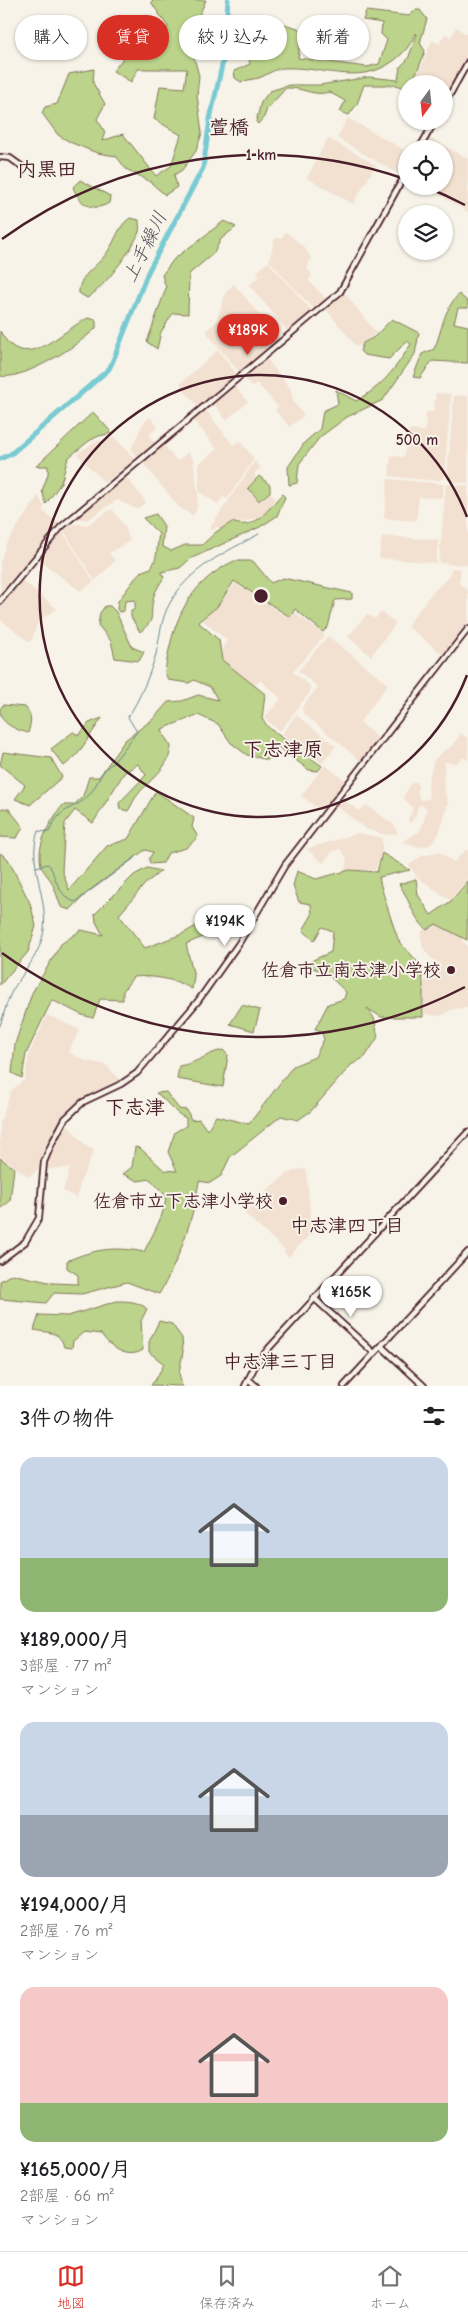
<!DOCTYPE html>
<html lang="ja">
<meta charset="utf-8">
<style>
body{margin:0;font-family:"Comic Neue","Klee One",sans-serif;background:#f6f6f6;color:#202124;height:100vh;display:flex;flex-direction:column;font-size:19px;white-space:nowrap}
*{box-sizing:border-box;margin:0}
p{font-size:16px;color:#757577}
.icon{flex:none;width:28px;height:28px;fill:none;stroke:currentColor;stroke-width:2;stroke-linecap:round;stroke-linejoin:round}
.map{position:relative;height:1386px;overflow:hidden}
.details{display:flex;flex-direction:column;background:#fff;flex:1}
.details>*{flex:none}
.banner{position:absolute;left:15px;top:15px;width:439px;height:45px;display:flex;gap:10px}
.needle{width:32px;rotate:195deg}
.buttons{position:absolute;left:398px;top:75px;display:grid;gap:10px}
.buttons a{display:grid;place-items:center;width:55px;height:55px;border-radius:50%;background:#fff;box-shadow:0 1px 4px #0004;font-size:25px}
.price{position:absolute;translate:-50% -42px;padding:0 11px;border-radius:18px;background:#fff;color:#222;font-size:16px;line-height:32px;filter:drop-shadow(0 1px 2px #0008)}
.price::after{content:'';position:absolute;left:50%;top:30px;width:15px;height:11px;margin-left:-8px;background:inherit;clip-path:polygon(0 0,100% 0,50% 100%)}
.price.on{background:#d93025;color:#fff}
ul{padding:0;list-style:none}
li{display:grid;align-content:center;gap:10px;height:265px;padding:0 20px}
li span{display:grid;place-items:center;height:155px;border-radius:15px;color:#555}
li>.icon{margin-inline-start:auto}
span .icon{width:90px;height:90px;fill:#fffc;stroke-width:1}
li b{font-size:21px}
h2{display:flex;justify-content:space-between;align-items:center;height:60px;padding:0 20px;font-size:21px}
.tag{padding:0 18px;border-radius:22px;background:#fff;box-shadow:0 1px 4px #0004;font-size:18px;line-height:45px}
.tag.on{background:#d93025;color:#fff}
.dock{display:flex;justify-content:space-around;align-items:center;height:70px;border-top:1px solid #e0e0e0;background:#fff;font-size:14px;color:#757577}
.dock a{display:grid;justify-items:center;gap:2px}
.dock .on{color:#d93025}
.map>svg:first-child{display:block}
.built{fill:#f2e0d0}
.green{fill:#bbd38a;stroke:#82795a}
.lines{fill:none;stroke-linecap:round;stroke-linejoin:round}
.stream{stroke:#678690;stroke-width:1}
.river{stroke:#7acad3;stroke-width:5}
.secondary-casing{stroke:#4a1f2b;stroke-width:8}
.secondary{stroke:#f7f3e8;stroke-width:4.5}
.ring{fill:none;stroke:#4a1f2b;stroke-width:2.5}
.poi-dot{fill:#4a1f2b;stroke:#f7f3e8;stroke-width:2}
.labels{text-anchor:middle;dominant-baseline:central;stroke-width:4;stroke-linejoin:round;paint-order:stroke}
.poi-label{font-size:18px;font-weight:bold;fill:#4a1f2b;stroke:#f7f3e8;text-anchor:end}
.water-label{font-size:19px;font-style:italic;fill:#58525d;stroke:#f7f3e8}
.neighbourhood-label{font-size:19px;font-weight:bold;fill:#4a1f2b;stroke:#f7f3e8}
.quarter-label{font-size:20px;font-weight:bold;fill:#4a1f2b;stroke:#f7f3e8}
.centre{fill:#4a1f2b;stroke:#f7f3e8;stroke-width:2.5}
.ring-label{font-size:15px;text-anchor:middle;font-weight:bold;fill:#4a1f2b;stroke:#f7f3e8;stroke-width:4;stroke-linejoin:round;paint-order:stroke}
</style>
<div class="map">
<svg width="468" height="1386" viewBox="0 0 468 1386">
<rect width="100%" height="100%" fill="#f7f3e8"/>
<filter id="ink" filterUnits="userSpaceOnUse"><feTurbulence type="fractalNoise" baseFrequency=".02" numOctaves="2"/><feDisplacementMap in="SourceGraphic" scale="10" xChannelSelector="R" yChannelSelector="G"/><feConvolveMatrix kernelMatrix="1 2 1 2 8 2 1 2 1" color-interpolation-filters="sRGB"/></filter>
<g filter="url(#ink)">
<path class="built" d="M 456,27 L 468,35 L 468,58 L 444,101 L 444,84 L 413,84 L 412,82 L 420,70 L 432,40 L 439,44 L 445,34 L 451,37 Z
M 348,118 L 406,151 L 406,169 L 402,176 L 337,138 Z
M 428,137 L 468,159 L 468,212 L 429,189 L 430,186 L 444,186 L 444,149 L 422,149 Z
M 328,138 L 376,165 L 353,204 L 307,178 Z
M 286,232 L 305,248 L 311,258 L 307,268 L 312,276 L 308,280 L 327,300 L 314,309 L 269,261 L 275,238 L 281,238 Z
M 268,262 L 312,311 L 288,331 L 249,285 L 260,276 L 257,272 Z
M 234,284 L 280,339 L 240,373 L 208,334 L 207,330 L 216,322 L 226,292 Z
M 343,291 L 376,333 L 357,347 L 325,308 Z
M 218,350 L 237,375 L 199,407 L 181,387 L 181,383 Z
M 265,357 L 290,388 L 294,403 L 304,415 L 290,427 L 275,410 L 278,407 L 257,383 L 252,387 L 242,376 Z
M 233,384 L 248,402 L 226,420 L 212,401 Z
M 436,393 L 451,394 L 444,477 L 440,480 L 427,480 L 389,476 L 391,456 L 404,457 L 409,430 L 425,431 L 426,412 L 433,412 Z
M 454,395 L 468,396 L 468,483 L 451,482 L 447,479 Z
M 204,408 L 233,445 L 240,441 L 254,459 L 227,499 L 223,497 L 218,504 L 199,492 L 199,464 L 217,449 L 192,418 Z
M 150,417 L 158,427 L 149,435 L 155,443 L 138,458 L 131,450 L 142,425 Z
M 114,437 L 135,460 L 105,483 L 77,454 L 94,442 Z
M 162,443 L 177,461 L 188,452 L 193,459 L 198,493 L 197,508 L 193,516 L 179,507 L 141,461 Z
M 255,461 L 261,468 L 254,473 L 256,477 L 247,489 L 259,503 L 271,493 L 275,499 L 267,512 L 253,519 L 243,522 L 232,522 L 220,529 L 216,527 L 213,530 L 210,528 Z
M 124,474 L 146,502 L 137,509 L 117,500 L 87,520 L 81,519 L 68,522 Z
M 388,479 L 444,484 L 442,498 L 419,497 L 416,521 L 384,518 Z
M 446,484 L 468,486 L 468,565 L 439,563 Z
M 38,496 L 44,506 L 43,511 L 60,524 L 1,597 L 0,563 L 6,544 Z
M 112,509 L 125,527 L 130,541 L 109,553 L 115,561 L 95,581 L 62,528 L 77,524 L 87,525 Z
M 61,529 L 94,582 L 80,591 L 39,560 Z
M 382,536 L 438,540 L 436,563 L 379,558 Z
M 452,568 L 461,569 L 459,583 L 468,591 L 468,627 L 445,656 L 407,626 L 431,594 L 448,578 Z
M 21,579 L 57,609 L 38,621 L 32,639 L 29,642 L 0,619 L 0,606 Z
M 235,583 L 289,618 L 294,612 L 325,635 L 293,672 L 310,686 L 310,692 L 280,731 L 264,718 L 281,699 L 260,680 L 255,685 L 234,675 L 218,658 L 227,640 L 202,620 L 217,608 Z
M 381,612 L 396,623 L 371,656 L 348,637 L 367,614 L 375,619 Z
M 328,636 L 388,684 L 360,722 L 380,740 L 362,762 L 303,713 L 302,707 L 318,687 L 298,671 Z
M 296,715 L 336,746 L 322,763 L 282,734 Z
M 461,733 L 468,739 L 468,761 L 463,757 L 456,763 L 445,762 L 443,784 L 448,804 L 439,834 L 430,845 L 417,847 L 402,842 L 419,832 L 423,824 L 427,809 L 422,805 L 418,806 L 416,815 L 410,823 L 408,820 L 413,809 L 403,797 L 412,782 L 418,782 L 418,795 L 421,800 L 429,799 L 428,782 L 434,760 L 441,753 L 451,747 Z
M 325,765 L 347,782 L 324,813 L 301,796 Z
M 341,798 L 359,811 L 366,805 L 394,825 L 398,833 L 385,835 L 366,829 L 335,805 Z
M 358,833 L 382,838 L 382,851 L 375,870 L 345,870 L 347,858 L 340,849 L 333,851 L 323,863 L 307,849 Z
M 468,848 L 468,879 L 450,900 L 417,877 L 409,865 L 422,856 L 439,852 L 454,862 Z
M 428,921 L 435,921 L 462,936 L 462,941 L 468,946 L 468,1007 L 453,1009 L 441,1016 L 424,1014 L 423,982 L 430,977 L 439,963 L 431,958 L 423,948 L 421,934 Z
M 47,1015 L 80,1030 L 68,1052 L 86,1061 L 106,1065 L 121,1081 L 77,1103 L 62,1119 L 49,1142 L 42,1166 L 29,1177 L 0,1156 L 0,1124 L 11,1091 L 25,1079 L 29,1054 Z
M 66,1123 L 86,1146 L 94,1150 L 80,1183 L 77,1198 L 63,1191 L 70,1168 L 46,1169 L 48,1159 L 54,1144 Z
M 306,1169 L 312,1232 L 288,1257 L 284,1252 L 285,1250 L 245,1214 L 269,1188 L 286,1175 L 296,1170 Z"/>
<path class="green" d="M 153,0 L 206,0 L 196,22 L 191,46 L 199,76 L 197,95 L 202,133 L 196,151 L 182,170 L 174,175 L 177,187 L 165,195 L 149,181 L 126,169 L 116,156 L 97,153 L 72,143 L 58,135 L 42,113 L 45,107 L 57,104 L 69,74 L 94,69 L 93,83 L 105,104 L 97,119 L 105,132 L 102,141 L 123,134 L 156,176 L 171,166 L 181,135 L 154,119 L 160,86 L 184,88 L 187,69 L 138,69 L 131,82 L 113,71 L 128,52 L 158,42 L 168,27 L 151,2 Z
M 415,10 L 420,10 L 427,19 L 420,43 L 425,51 L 418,70 L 411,82 L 412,84 L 406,84 L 406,89 L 397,85 L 364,85 L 357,104 L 349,115 L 340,112 L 345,101 L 329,92 C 314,97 302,87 286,88 L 267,109 L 264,117 L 258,124 L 256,122 L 261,102 L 270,91 L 289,85 L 320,85 L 369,77 L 398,80 L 400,67 L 408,59 L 417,34 L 415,33 C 411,46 403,54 392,62 C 358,86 322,66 284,68 C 276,68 267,75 259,78 C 253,79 247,80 241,82 L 235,78 L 234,71 L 250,64 L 249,60 L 254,49 L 264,49 L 272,45 C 274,36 276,30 284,24 L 298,28 L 301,36 L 298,58 L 367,67 L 379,64 L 387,40 L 381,34 L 382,23 L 363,20 L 366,11 L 409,16 Z
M 80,180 L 110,196 L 109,203 C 92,213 79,204 73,187 Z
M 130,218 L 139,220 C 139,224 140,229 139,232 C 133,249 102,290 87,298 L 79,293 C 78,275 100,265 108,251 C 116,240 118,226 130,218 Z
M 224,221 L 236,227 L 221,239 L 214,253 L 189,274 L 188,314 L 173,313 L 161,332 L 157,349 L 147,342 L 166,288 L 162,275 L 174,259 Z
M 459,294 L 468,302 L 468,308 L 458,308 L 454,323 L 468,326 L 468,363 L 432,361 L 420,378 L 413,377 L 422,354 L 434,349 C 443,329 442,312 459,294 Z
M 88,318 L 96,320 L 96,328 C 79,345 23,381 0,376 L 0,331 C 24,376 60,331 88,318 Z
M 392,319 L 419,333 L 415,354 L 383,400 L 347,417 L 320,437 L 299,464 L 297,483 L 289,485 L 288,467 L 305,442 L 320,429 L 323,411 L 338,404 L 336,390 L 356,401 C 383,386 395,369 411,344 L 407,341 L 389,359 L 364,355 L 360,351 L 363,343 L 374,337 Z
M 93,412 L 112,433 L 99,436 L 89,441 L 68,458 L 61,483 L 46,504 L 42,491 L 48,474 L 48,466 L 36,466 Z
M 259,476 L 270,485 L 270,492 L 259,501 L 248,488 Z
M 282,494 L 285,497 L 277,516 L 260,527 L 190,559 L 180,568 L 161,572 L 164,577 C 160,584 154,592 153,600 C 149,619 157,618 140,632 L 131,617 L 131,611 L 135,609 L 135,600 L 125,601 L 124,611 L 119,612 L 117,609 L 118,601 L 140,572 L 151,568 C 159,555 156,548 159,534 L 143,518 L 156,514 L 164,526 L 162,546 L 171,551 L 185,545 L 202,545 L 216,532 L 232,522 C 235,523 237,524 240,524 C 259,527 271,505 282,494 Z
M 234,561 L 253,561 L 271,583 L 283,578 L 352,593 L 352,599 L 335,600 L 328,627 L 323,632 L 295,609 L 290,617 L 234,581 L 217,607 L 198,622 L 219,640 L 222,660 L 265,694 L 262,719 L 270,729 L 322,766 L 318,771 L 309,770 L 274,744 L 268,760 L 247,755 L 231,743 L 218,724 L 198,715 L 162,729 L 164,736 L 171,746 C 170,769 148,780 136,797 C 133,801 131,807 128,811 L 120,809 L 119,803 L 146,775 L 138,764 L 124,773 L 93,823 L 75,810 L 65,823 L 62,870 L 69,890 L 107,846 L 128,839 L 156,791 L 194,818 L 192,827 L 198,837 L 186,848 L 168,853 L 163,863 L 150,864 L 149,859 L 153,852 L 145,850 L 90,890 L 70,910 L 61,907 C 58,899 56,892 53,885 C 50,877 43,873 41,865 C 36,844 50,821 63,805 L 74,805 L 83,796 L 89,777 L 99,777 L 125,740 L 153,719 L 168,702 L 182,701 L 198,695 L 218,700 L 210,687 L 194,680 L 189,683 L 168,680 L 165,672 C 172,624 186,584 234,561 Z
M 105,606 L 110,606 L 116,612 L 132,647 L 144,652 L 139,661 L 115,658 L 111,641 L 98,625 L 100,613 Z
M 3,705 L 25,707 C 33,716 31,722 28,733 C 15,729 0,724 0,709 Z
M 102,718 L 77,755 L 64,766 L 51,749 L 73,732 L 79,735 L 89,723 Z
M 3,752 L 51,758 L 62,777 L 30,805 L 15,799 L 25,785 L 0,765 Z
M 2,808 L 9,809 L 23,827 L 17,838 L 0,837 L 0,811 Z
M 0,853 L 8,859 L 30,903 L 36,926 L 28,952 L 0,985 Z
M 382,853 L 410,870 L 379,877 C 379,882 397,939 400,943 C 407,951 415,957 420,966 C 425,976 422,1005 423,1017 L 381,1017 L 367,1008 L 374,1018 L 378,1037 L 365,1057 L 351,1065 L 311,1111 L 298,1120 L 281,1116 L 230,1157 L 221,1176 L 210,1183 L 199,1181 C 194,1217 178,1263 159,1294 L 127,1282 L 82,1294 L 54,1293 L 46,1303 L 0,1299 L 0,1281 L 12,1274 L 53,1283 L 78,1284 L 78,1275 L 67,1268 L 67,1261 C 94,1249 115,1246 144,1252 C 152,1235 165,1215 166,1196 L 150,1179 L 138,1181 L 123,1174 L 132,1167 L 135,1147 L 140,1148 L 164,1170 L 177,1171 L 168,1152 L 175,1132 L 186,1126 L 186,1118 C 172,1112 168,1101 156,1093 L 166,1092 L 179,1109 L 187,1110 L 191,1120 L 199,1119 L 207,1130 L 216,1116 L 249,1124 L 293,1066 L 315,1057 L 324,1039 L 321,1031 L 315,1029 L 328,1004 L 344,999 L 346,992 L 324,971 L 307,967 L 313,960 L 331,952 L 333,931 L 322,927 L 314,941 L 303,930 L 312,915 L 311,904 L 299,902 L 293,886 L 297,871 L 316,879 L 350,870 L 377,872 Z
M 147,868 L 161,871 L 145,884 L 119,915 L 145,948 L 182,934 L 221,912 L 221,923 L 217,931 L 186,944 L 194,977 L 192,989 C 175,979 153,975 133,977 L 123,991 L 123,1000 L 100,999 L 93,1018 L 82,1015 L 52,1000 L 26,1054 L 22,1078 L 12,1073 L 15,1044 L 32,993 L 61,944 L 81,930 L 103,935 L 96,922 L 95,914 L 134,875 Z
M 416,879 L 418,895 L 431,915 L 451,901 L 468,881 L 467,940 L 436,924 L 427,930 C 411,915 411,902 399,884 Z
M 242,1005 L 260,1010 L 254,1031 L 230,1024 Z
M 223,1050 L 228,1055 L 223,1087 L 177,1079 L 179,1066 C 198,1063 207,1053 223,1050 Z
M 0,1158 L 14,1168 L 10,1201 L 0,1209 Z
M 117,1301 C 127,1301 139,1301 147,1309 L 141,1321 L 143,1350 C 127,1360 110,1347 101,1334 L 84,1332 L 73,1341 L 72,1348 L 64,1347 C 60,1331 49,1333 34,1330 L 39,1315 L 68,1316 Z
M 159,1321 L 172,1324 L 182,1338 L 183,1352 L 179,1373 L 182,1386 L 151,1385 L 156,1379 L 164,1364 L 149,1352 L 149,1342 Z"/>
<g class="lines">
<path class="stream" d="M 36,867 L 48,864 L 50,866 C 56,879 59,897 75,902 L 136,857
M 0,1026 C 4,1015 6,1003 11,993 C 23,972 41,954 44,929 C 48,896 27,865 38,831 L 49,832 C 60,805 74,811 89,795 C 98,785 101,769 113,763 L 137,732 L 128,717 C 140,699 150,674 156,654 C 160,637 161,618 170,603 C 189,568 226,552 259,534"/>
<path class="river" d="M 0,459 L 11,454 L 109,369 L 112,363 L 148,272 L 203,168 L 210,119 L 223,61 L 228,0"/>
<defs>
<path id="secondary" d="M 444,105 L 468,62
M 419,149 L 435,121
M 0,157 L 10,158 L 24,168
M 0,601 L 61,527 L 340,292 L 406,173
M 0,1261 L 25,1242 L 39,1218 L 44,1162 L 52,1143 L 65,1119 L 83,1102 L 121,1084 L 137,1073 L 198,1001 L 239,943 L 285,865 L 468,629
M 314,1298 L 374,1353
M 381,1346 L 424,1386
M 248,1379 L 256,1386
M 245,1386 L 256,1364 L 269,1348 L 468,1132
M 344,1386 L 468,1252"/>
</defs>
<use href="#secondary" class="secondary-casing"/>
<use href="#secondary" class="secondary"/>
</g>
</g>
<g class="ring">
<path d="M467 675A221 221 0 1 1 467 517"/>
<path d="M465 987A441 441 0 0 1 2 953M2 239A441 441 0 0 1 405 179M426 187A441 441 0 0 1 465 205"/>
</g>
<g class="poi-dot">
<circle cx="451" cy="970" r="5"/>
<circle cx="283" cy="1201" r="5"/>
</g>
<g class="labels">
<g class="poi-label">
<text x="441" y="970">佐倉市立南志津小学校</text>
<text x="273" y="1201">佐倉市立下志津小学校</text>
</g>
<g class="water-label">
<text transform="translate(145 247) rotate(-64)">上手繰川</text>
</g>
<g class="neighbourhood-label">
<text x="347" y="1226">中志津四丁目</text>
<text x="280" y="1362">中志津三丁目</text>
</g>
<g class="quarter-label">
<text x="229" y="127">萱橋</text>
<text x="47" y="169">内黒田</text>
<text x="283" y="749">下志津原</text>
<text x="135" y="1107">下志津</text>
</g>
</g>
<circle cx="261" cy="596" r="8" class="centre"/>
<g class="ring-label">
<text x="261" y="160">1 km</text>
<text x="417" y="445">500 m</text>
</g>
</svg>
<div class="buttons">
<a><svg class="needle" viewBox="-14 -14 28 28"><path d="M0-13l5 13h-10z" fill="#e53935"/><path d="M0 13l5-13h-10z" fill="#757577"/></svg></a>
<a><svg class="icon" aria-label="locate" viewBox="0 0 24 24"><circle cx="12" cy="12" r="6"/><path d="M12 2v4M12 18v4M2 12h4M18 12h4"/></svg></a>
<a><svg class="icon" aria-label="layers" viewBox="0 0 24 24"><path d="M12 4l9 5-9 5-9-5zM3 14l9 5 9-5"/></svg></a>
</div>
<b class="price on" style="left:248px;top:356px">¥189K</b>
<b class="price" style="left:225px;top:947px">¥194K</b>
<b class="price" style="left:351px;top:1318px">¥165K</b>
<div class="banner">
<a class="tag">購入</a>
<a class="tag on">賃貸</a>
<a class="tag">絞り込み</a>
<a class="tag">新着</a>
</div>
</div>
<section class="details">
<h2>3件の物件<svg class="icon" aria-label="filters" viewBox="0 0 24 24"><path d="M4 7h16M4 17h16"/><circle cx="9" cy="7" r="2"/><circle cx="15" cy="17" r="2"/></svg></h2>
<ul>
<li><span style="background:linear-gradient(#c9d6e8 65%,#8fb573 0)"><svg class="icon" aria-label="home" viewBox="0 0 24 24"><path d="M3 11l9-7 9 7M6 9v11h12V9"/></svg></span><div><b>¥189,000/月</b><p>3部屋 · 77 m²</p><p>マンション</p></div></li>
<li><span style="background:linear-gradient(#c9d6e8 60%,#9aa5b1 0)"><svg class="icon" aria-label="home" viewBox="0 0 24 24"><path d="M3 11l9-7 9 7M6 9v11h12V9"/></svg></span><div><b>¥194,000/月</b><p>2部屋 · 76 m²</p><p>マンション</p></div></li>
<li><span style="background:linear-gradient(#f6c9c9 75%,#8fb573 0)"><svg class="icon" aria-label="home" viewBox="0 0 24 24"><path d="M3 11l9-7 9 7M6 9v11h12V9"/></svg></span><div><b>¥165,000/月</b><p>2部屋 · 66 m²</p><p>マンション</p></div></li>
</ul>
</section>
<nav class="dock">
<a class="on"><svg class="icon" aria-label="map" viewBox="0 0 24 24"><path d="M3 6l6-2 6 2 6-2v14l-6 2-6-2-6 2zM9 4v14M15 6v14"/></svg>地図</a>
<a><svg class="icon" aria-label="saved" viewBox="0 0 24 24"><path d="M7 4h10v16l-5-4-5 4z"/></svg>保存済み</a>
<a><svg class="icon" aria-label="home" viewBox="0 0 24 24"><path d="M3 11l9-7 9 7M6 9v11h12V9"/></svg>ホーム</a>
</nav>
